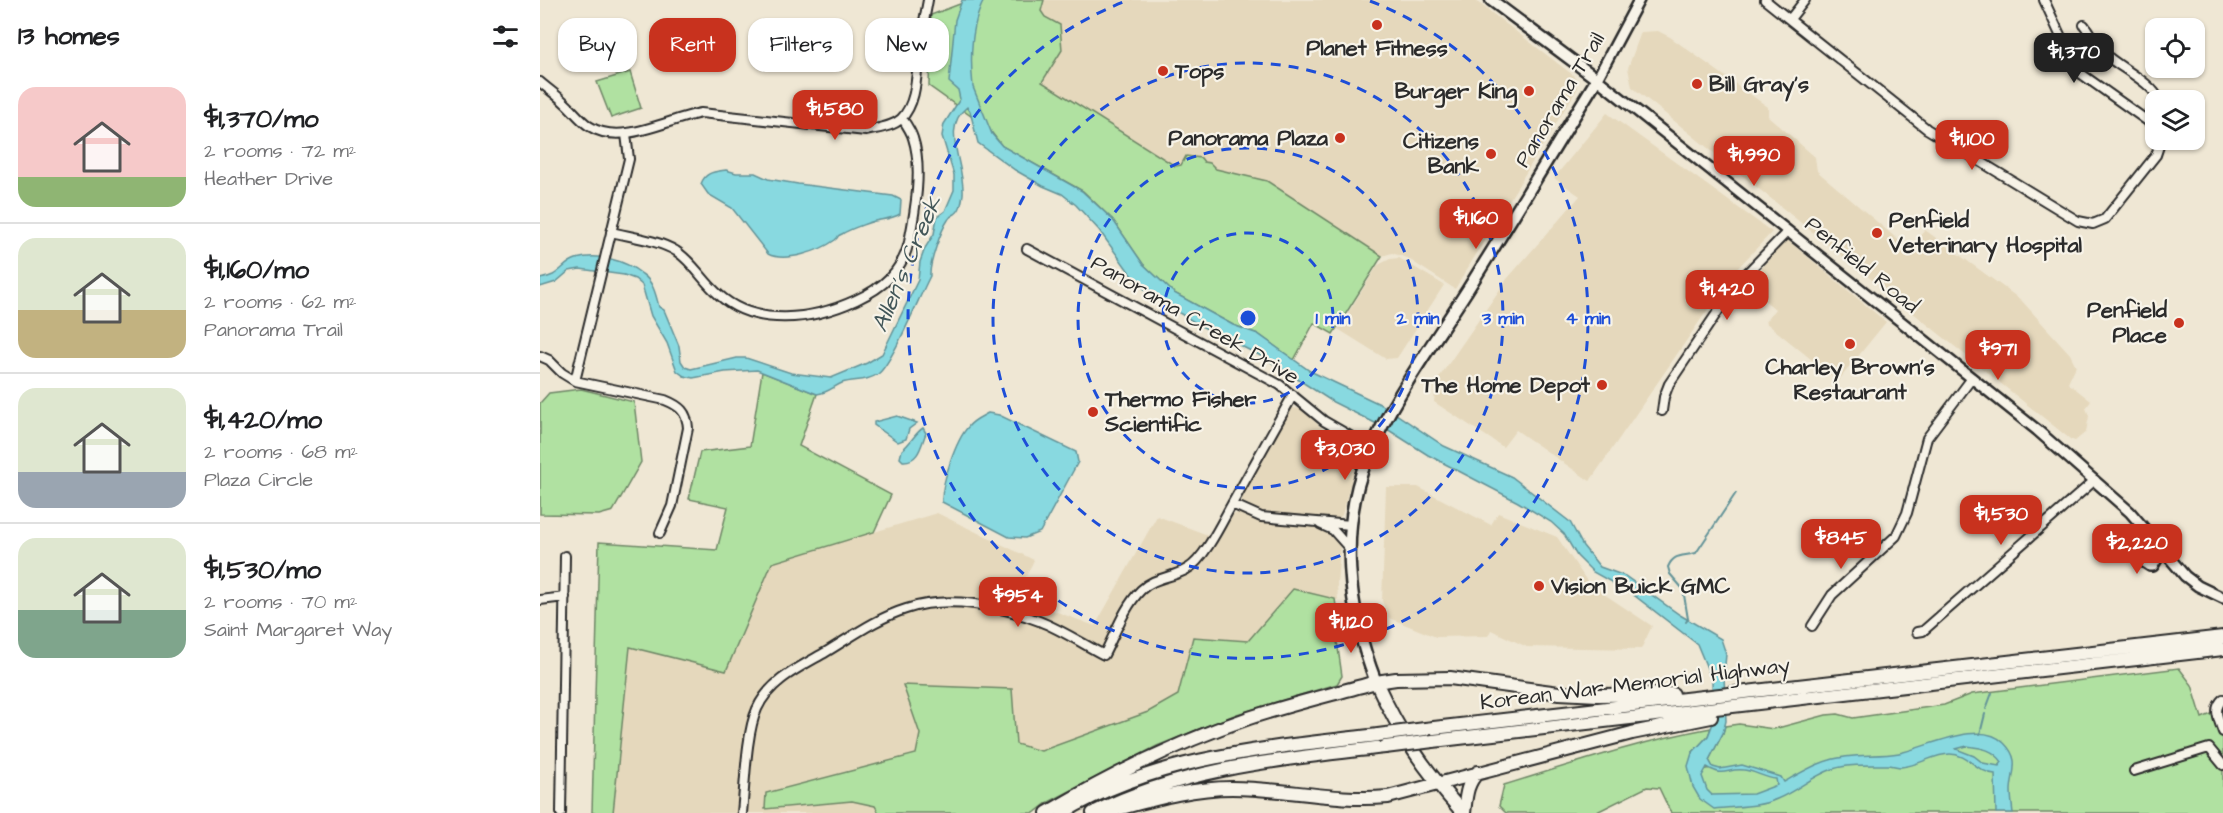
<!DOCTYPE html>
<meta charset="utf-8">
<style>
body{margin:0;font-family:"Architects Daughter",sans-serif;background:#f6f6f6;color:#202124;height:100vh;display:flex;flex-direction:column;font-size:22px;white-space:nowrap}
*{box-sizing:border-box;margin:0}
p{font-size:20px;color:#757577}
.icon{flex:none;width:33px;height:33px;fill:none;stroke:currentColor;stroke-width:2;stroke-linecap:round;stroke-linejoin:round}
.map{position:relative;flex:1;overflow:hidden}
.sheet{display:flex;flex-direction:column;background:#fff;width:540px}
.sheet>*{flex:none}
.top-card{position:absolute;left:18px;top:18px;width:570px;height:54px;display:flex;gap:12px}
.tools{position:absolute;left:1605px;top:18px;display:grid;gap:12px}
.tools a{display:grid;place-items:center;width:60px;height:60px;border-radius:12px;background:#fff;box-shadow:0 2px 4px #0004;font-size:30px}
.price{position:absolute;translate:-50% -51px;padding:0 14px;border-radius:12px;background:#c8321e;color:#fff;font-size:20px;line-height:39px;filter:drop-shadow(0 2px 3px #0008)}
.price::after{content:'';position:absolute;left:50%;top:36px;width:18px;height:14px;margin-left:-9px;background:inherit;clip-path:polygon(0 0,100% 0,50% 100%)}
.price.active{background:#222;color:#fff}
ul{padding:0;list-style:none}
li{display:flex;align-items:center;gap:18px;height:150px;padding:0 18px}
li+li{border-top:2px solid #e0e0e0}
li span{display:grid;place-items:center;flex:none;width:168px;height:120px;border-radius:18px;color:#555}
li>.icon{margin-inline-start:auto}
span .icon{width:72px;height:72px;fill:#fffc;stroke-width:1}
li b{font-size:26px}
h2{display:flex;justify-content:space-between;align-items:center;height:72px;padding:0 18px;font-size:26px}
.tag{padding:0 21px;border-radius:18px;background:#fff;box-shadow:0 2px 4px #0004;font-size:21px;line-height:54px}
.tag.active{background:#c8321e;color:#fff}
main{display:flex;flex:1;min-height:0}
.map>svg:first-child{display:block}
.built{fill:#e5d8bc}
.green{fill:#b0e1a1;stroke:#6e8666;stroke-width:1.5}
.water{fill:#88d9e0;stroke:#639398;stroke-width:1.5;fill-rule:evenodd}
.lines{fill:none;stroke-linecap:round;stroke-linejoin:round}
.stream{stroke:#639398;stroke-width:2}
.minor-casing{stroke:#2b2b2b;stroke-width:12}
.tertiary-casing{stroke:#2b2b2b;stroke-width:14}
.secondary-casing{stroke:#2b2b2b;stroke-width:15}
.primary-casing{stroke:#2b2b2b;stroke-width:16}
.minor{stroke:#f7f3e8;stroke-width:8}
.tertiary{stroke:#f7f3e8;stroke-width:9}
.secondary{stroke:#f7f3e8;stroke-width:10}
.primary{stroke:#f7f3e8;stroke-width:12}
.primary-bridge-casing{stroke:#2b2b2b;stroke-width:16;stroke-linecap:butt}
.primary-bridge{stroke:#f7f3e8;stroke-width:12}
.ring{fill:none;stroke:#1d4ed8;stroke-width:3;stroke-dasharray:10 8}
.poi-dot{fill:#c8321e;stroke:#f7f3e8;stroke-width:2}
.labels{text-anchor:middle;dominant-baseline:central;stroke-width:4.5;stroke-linejoin:round;paint-order:stroke}
.poi-label{font-size:22px;font-weight:bold;fill:#2b2b2b;stroke:#f7f3e8;text-anchor:start}
.street-label{font-size:22px;fill:#2b2b2b;stroke:#f7f3e8}
.water-label{font-size:24px;font-style:italic;fill:#425658;stroke:#f7f3e8}
.centre{fill:#1d4ed8;stroke:#f7f3e8;stroke-width:3}
.ring-label{font-size:18px;text-anchor:middle;font-weight:bold;fill:#1d4ed8;stroke:#f7f3e8;stroke-width:4.5;stroke-linejoin:round;paint-order:stroke}
</style>
<main>
<section class="sheet">
<h2>13 homes<svg class="icon" aria-label="filters" viewBox="0 0 24 24"><path d="M4 7h16M4 17h16"/><circle cx="9" cy="7" r="2"/><circle cx="15" cy="17" r="2"/></svg></h2>
<ul>
<li><span style="background:linear-gradient(#f6c9c9 75%,#8fb573 0)"><svg class="icon" aria-label="home" viewBox="0 0 24 24"><path d="M3 11l9-7 9 7M6 9v11h12V9"/></svg></span><div><b>$1,370/mo</b><p>2 rooms · 72 m²</p><p>Heather Drive</p></div></li>
<li><span style="background:linear-gradient(#dfe7d0 60%,#c2b280 0)"><svg class="icon" aria-label="home" viewBox="0 0 24 24"><path d="M3 11l9-7 9 7M6 9v11h12V9"/></svg></span><div><b>$1,160/mo</b><p>2 rooms · 62 m²</p><p>Panorama Trail</p></div></li>
<li><span style="background:linear-gradient(#dfe7d0 70%,#9aa5b1 0)"><svg class="icon" aria-label="home" viewBox="0 0 24 24"><path d="M3 11l9-7 9 7M6 9v11h12V9"/></svg></span><div><b>$1,420/mo</b><p>2 rooms · 68 m²</p><p>Plaza Circle</p></div></li>
<li><span style="background:linear-gradient(#dfe7d0 60%,#7fa58c 0)"><svg class="icon" aria-label="home" viewBox="0 0 24 24"><path d="M3 11l9-7 9 7M6 9v11h12V9"/></svg></span><div><b>$1,530/mo</b><p>2 rooms · 70 m²</p><p>Saint Margaret Way</p></div></li>
</ul>
</section>
<div class="map">
<svg width="1683" height="813" viewBox="0 0 1683 813">
<rect width="100%" height="100%" fill="#efe7d4"/>
<filter id="ink" filterUnits="userSpaceOnUse"><feTurbulence type="fractalNoise" baseFrequency=".0167" numOctaves="2"/><feDisplacementMap in="SourceGraphic" scale="12" xChannelSelector="R" yChannelSelector="G"/><feConvolveMatrix kernelMatrix="1 2 1 2 8 2 1 2 1" color-interpolation-filters="sRGB"/></filter>
<g filter="url(#ink)">
<path class="built" d="M 504,0 L 935,0 L 1033,75 L 1036,80 L 1037,89 L 915,289 L 867,258 L 852,253 L 842,256 L 727,181 L 676,169 L 670,163 L 635,166 L 502,82 L 522,50 L 501,11 Z
M 1118,31 L 1130,37 L 1228,107 L 1228,116 L 1275,157 L 1277,171 L 1369,249 L 1385,230 L 1481,300 L 1530,354 L 1536,366 L 1528,383 L 1551,401 L 1546,408 L 1549,416 L 1546,432 L 1535,441 L 1530,439 L 1092,87 L 1088,68 L 1101,32 Z
M 1067,113 L 1232,232 L 1192,274 L 1050,481 L 976,430 L 963,447 L 894,402 L 896,382 L 967,279 L 1040,196 L 1014,178 Z
M 1246,239 L 1346,322 L 1298,381 L 1225,322 L 1235,309 L 1207,286 Z
M 859,258 L 904,285 L 857,358 L 846,359 L 798,329 L 838,265 L 850,259 Z
M 753,408 L 761,409 L 784,430 L 814,448 L 817,459 L 802,515 L 797,520 L 719,513 L 705,506 L 702,502 L 702,493 L 747,413 Z
M 846,487 L 878,487 L 951,525 L 958,513 L 1017,537 L 1049,584 L 1112,626 L 1101,649 L 987,647 L 951,630 L 948,636 L 896,637 L 849,618 L 842,601 Z
M 397,513 L 494,560 L 476,597 L 555,626 L 617,516 L 676,538 L 688,517 L 698,513 L 719,521 L 757,523 L 785,528 L 795,536 L 800,548 L 797,584 L 798,600 L 753,589 L 708,641 L 653,637 L 639,695 L 608,712 L 501,751 L 476,744 L 363,685 L 380,734 L 376,754 L 226,794 L 225,809 L 312,801 L 335,806 L 339,813 L 73,813 L 90,647 L 186,671 L 232,563 Z"/>
<path class="green" d="M 444,0 L 504,0 L 501,11 L 505,17 L 520,25 L 522,50 L 502,82 L 635,166 L 641,165 L 646,156 L 661,158 L 664,162 L 670,163 L 676,169 L 727,181 L 842,256 L 793,334 L 774,323 L 754,360 L 718,334 L 693,325 L 634,293 L 603,264 L 573,220 L 543,191 L 462,146 L 449,129 L 389,86 L 391,15 L 425,2 L 442,3 Z
M 90,72 L 101,108 L 71,118 L 57,82 Z
M 222,372 L 277,394 L 259,446 L 351,495 L 334,532 L 232,563 L 186,671 L 90,647 L 73,813 L 52,813 L 59,542 L 177,550 L 188,507 L 149,499 L 160,452 L 210,446 Z
M 41,389 L 94,402 L 101,462 L 73,511 L 59,515 L 0,514 L 0,403 L 9,393 Z
M 753,589 L 795,599 L 798,620 L 791,621 L 795,627 L 802,676 L 797,684 L 697,714 L 617,746 L 507,803 L 494,813 L 339,813 L 335,806 L 312,801 L 225,809 L 226,793 L 376,754 L 380,734 L 363,685 L 472,689 L 476,744 L 501,751 L 608,712 L 638,695 L 653,637 L 708,641 Z
M 1639,668 L 1652,685 L 1662,718 L 1683,709 L 1683,813 L 1131,813 L 1119,788 L 1107,787 L 1055,813 L 966,813 L 959,806 L 964,785 C 1032,764 1100,741 1171,728 L 1168,736 L 1152,753 L 1150,772 L 1173,768 L 1169,760 L 1183,733 L 1185,726 L 1199,724 L 1234,729 L 1286,715 L 1298,714 L 1313,718 L 1404,705 L 1432,694 Z"/>
<path class="water" d="M 422,0 L 444,0 C 431,25 430,59 433,87 L 452,134 L 462,146 L 542,191 L 573,220 L 603,264 L 634,293 L 693,325 L 718,334 L 770,371 L 844,406 L 904,446 L 972,477 L 1030,522 L 1043,546 L 1060,567 L 1085,576 L 1140,615 L 1181,639 L 1186,654 L 1184,676 L 1186,721 L 1183,733 L 1169,760 L 1173,767 L 1180,769 L 1202,765 L 1241,777 L 1244,782 C 1259,774 1274,764 1290,760 C 1312,753 1336,757 1359,753 C 1386,748 1441,718 1464,743 C 1481,760 1472,771 1471,790 C 1471,798 1472,805 1473,813 L 1456,813 L 1455,774 C 1438,773 1428,754 1410,754 C 1394,754 1378,766 1361,767 C 1357,767 1352,765 1348,765 C 1330,765 1310,764 1293,769 C 1272,776 1257,791 1237,799 C 1217,808 1196,806 1174,809 L 1160,799 L 1153,787 L 1148,766 L 1152,753 L 1168,736 L 1173,723 L 1172,680 L 1157,644 L 1091,593 L 1053,572 L 1037,556 L 1024,534 L 1011,522 L 978,502 L 888,455 L 847,429 L 793,402 L 725,358 L 659,325 L 613,297 L 595,280 L 559,230 L 536,205 L 522,194 L 503,186 L 475,170 L 438,143 L 430,111 L 427,107 C 400,128 425,164 423,194 C 422,201 421,210 415,214 C 411,216 410,216 408,220 C 401,230 389,264 390,276 C 380,295 352,364 338,374 C 326,382 315,379 302,383 C 293,387 288,393 277,394 L 217,370 L 185,372 L 153,378 L 144,376 L 137,371 L 127,343 L 111,316 L 102,285 L 95,279 L 84,275 L 40,269 L 29,271 L 16,282 L 0,287 L 0,279 C 4,278 9,277 13,275 C 22,270 26,262 36,259 C 58,253 85,260 102,274 C 113,281 116,295 119,307 L 124,310 L 139,346 L 141,361 L 145,367 L 151,369 L 197,358 L 206,358 L 251,373 L 291,378 L 327,363 L 342,354 L 378,280 L 380,262 L 385,248 L 394,234 L 397,217 L 405,211 L 414,190 L 414,175 L 402,136 L 404,124 L 420,99 L 418,90 L 409,82 L 415,20 ZM 1427,746 C 1442,748 1453,749 1462,762 L 1459,766 L 1443,763 L 1434,756 L 1416,749 ZM 1167,767 C 1185,778 1186,768 1204,770 C 1215,771 1224,778 1236,779 L 1237,785 L 1213,794 L 1172,795 L 1167,790 L 1162,776 Z
M 186,170 L 196,173 L 215,173 L 228,179 L 258,184 L 353,196 L 361,200 L 360,214 C 350,220 339,219 328,223 C 320,226 310,229 302,234 C 295,237 301,235 295,240 C 280,251 245,263 228,254 L 192,208 L 168,194 L 161,184 C 165,172 174,172 186,170 Z
M 448,413 L 459,415 L 536,452 L 538,462 L 500,532 L 485,538 L 469,537 L 402,502 C 401,484 416,440 428,427 C 433,420 441,417 448,413 Z
M 357,416 L 377,423 L 369,429 L 366,439 L 358,442 L 334,425 L 334,422 Z
M 383,428 L 386,433 C 381,445 379,462 363,461 L 360,458 L 362,450 C 370,444 376,432 383,428 Z"/>
<g class="lines">
<path class="stream" d="M 1146,622 L 1148,619 L 1143,589 L 1130,574 L 1128,567 C 1134,553 1143,557 1156,553 L 1196,493
M 1446,709 L 1452,693
M 1440,734 L 1445,714"/>
<defs>
<path id="minor" d="M 1225,0 L 1387,129 L 1538,221 L 1553,224 L 1565,219 L 1616,155 L 1621,140
M 1504,0 L 1532,61 L 1540,73 L 1616,127
M 1250,19 L 1265,0
M 1544,25 C 1551,34 1557,48 1566,55 C 1580,68 1613,83 1619,100
M 0,82 C 8,89 17,95 25,103 C 33,110 40,120 49,126 C 81,147 127,119 161,113 L 326,131 C 338,128 352,127 361,119 C 378,102 376,72 379,51 C 381,34 385,17 388,0
M 71,232 C 91,237 118,240 136,251 C 153,262 163,281 178,294 C 215,328 273,320 316,300 C 342,288 362,272 369,242 C 375,212 383,168 373,138 C 371,131 366,124 362,118
M 487,249 L 740,385 L 784,421 L 831,448
M 0,356 L 9,360 L 22,373 L 35,381 L 125,400 C 140,406 147,412 148,428 L 132,506 L 120,533
M 35,381 L 89,159 L 86,134
M 1122,411 L 1124,397 L 1129,384 L 1189,295 L 1205,275 L 1248,231
M 692,504 L 753,395
M 780,524 L 793,530 L 810,549
M 0,600 L 25,597
M 1272,626 L 1292,595 L 1356,536 L 1367,513 L 1387,438 L 1432,378
M 1377,632 L 1383,631 L 1555,480
M 1683,699 C 1672,709 1679,720 1683,732
M 1594,771 L 1669,748 L 1683,765
M 21,813 L 25,556
M 202,813 C 205,785 206,733 217,709 C 229,681 260,667 286,652 C 311,637 337,618 366,609 C 408,595 458,605 499,621 C 522,630 543,644 564,655 C 575,634 584,607 601,590 C 614,577 632,578 647,569 C 664,560 682,522 692,504 L 721,517 L 811,525"/>
<path id="tertiary" d="M 1099,0 L 1057,79 L 1497,430 L 1590,512 L 1645,576 L 1658,586 L 1683,598
M 1602,527 L 1604,562 L 1610,566 L 1613,566 L 1622,551"/>
<path id="secondary" d="M 836,682 C 808,611 798,528 828,456 C 852,399 895,341 928,289 C 972,219 1014,149 1057,79 L 951,0"/>
<path id="primary" d="M 836,682 C 861,736 884,769 923,813
M 885,729 L 1683,637
M 893,741 L 1683,649
M 507,813 C 571,775 638,742 709,718 C 751,704 794,694 836,682 L 856,679 L 910,678 L 1019,693 L 1058,695 L 1133,694
M 522,813 C 618,756 729,748 838,735
M 553,813 C 645,767 744,759 845,747
M 562,813 C 605,802 647,788 692,788 C 745,788 796,802 848,797 L 1092,733 L 1171,717
M 924,813 C 926,797 926,784 938,772"/>
</defs>
<use href="#minor" class="minor-casing"/>
<use href="#tertiary" class="tertiary-casing"/>
<use href="#secondary" class="secondary-casing"/>
<use href="#primary" class="primary-casing"/>
<use href="#minor" class="minor"/>
<use href="#tertiary" class="tertiary"/>
<use href="#secondary" class="secondary"/>
<use href="#primary" class="primary"/>
<defs>
<path id="primary-bridge" d="M 838,735 L 885,729
M 845,747 L 893,741"/>
</defs>
<use href="#primary-bridge" class="primary-bridge-casing"/>
<use href="#primary-bridge" class="primary-bridge"/>
</g>
</g>
<g class="ring">
<circle cx="708" cy="318" r="85"/>
<circle cx="708" cy="318" r="170"/>
<circle cx="708" cy="318" r="255"/>
<path d="M830 1A340 340 0 1 1 586 1"/>
</g>
<g class="poi-dot">
<circle cx="837" cy="25" r="6"/>
<circle cx="623" cy="71" r="6"/>
<circle cx="1157" cy="84" r="6"/>
<circle cx="989" cy="91" r="6"/>
<circle cx="800" cy="138" r="6"/>
<circle cx="951" cy="154" r="6"/>
<circle cx="1337" cy="233" r="6"/>
<circle cx="1639" cy="323" r="6"/>
<circle cx="1310" cy="344" r="6"/>
<circle cx="1062" cy="385" r="6"/>
<circle cx="553" cy="412" r="6"/>
<circle cx="999" cy="586" r="6"/>
</g>
<g class="labels">
<g class="poi-label">
<text x="837" y="48" text-anchor="middle">Planet Fitness</text>
<text x="635" y="71">Tops</text>
<text x="1169" y="84">Bill Gray's</text>
<text x="977" y="91" text-anchor="end">Burger King</text>
<text x="788" y="138" text-anchor="end">Panorama Plaza</text>
<text x="939" y="141" text-anchor="end">Citizens<tspan x="939" dy="25">Bank</tspan></text>
<text x="1349" y="220">Penfield<tspan x="1349" dy="25">Veterinary Hospital</tspan></text>
<text x="1627" y="310" text-anchor="end">Penfield<tspan x="1627" dy="25">Place</tspan></text>
<text x="1310" y="367" text-anchor="middle">Charley Brown's<tspan x="1310" dy="25">Restaurant</tspan></text>
<text x="1050" y="385" text-anchor="end">The Home Depot</text>
<text x="565" y="399">Thermo Fisher<tspan x="565" dy="25">Scientific</tspan></text>
<text x="1011" y="586">Vision Buick GMC</text>
</g>
<g class="street-label">
<text transform="translate(1020 100) rotate(-59)">Panorama Trail</text>
<text transform="translate(1322 265) rotate(39)">Penfield Road</text>
<text transform="translate(655 320) rotate(30)">Panorama Creek Drive</text>
<text transform="translate(1095 684) rotate(-7)">Korean War Memorial Highway</text>
</g>
<g class="water-label">
<text transform="translate(367 264) rotate(-67)">Allen's Creek</text>
</g>
</g>
<circle cx="708" cy="318" r="9" class="centre"/>
<g class="ring-label">
<text x="793" y="324">1 min</text>
<text x="878" y="324">2 min</text>
<text x="963" y="324">3 min</text>
<text x="1048" y="324">4 min</text>
</g>
</svg>
<div class="tools">
<a><svg class="icon" aria-label="locate" viewBox="0 0 24 24"><circle cx="12" cy="12" r="6"/><path d="M12 2v4M12 18v4M2 12h4M18 12h4"/></svg></a>
<a><svg class="icon" aria-label="layers" viewBox="0 0 24 24"><path d="M12 4l9 5-9 5-9-5zM3 14l9 5 9-5"/></svg></a>
</div>
<b class="price active" style="left:1534px;top:84px">$1,370</b>
<b class="price" style="left:295px;top:141px">$1,580</b>
<b class="price" style="left:1432px;top:171px">$1,100</b>
<b class="price" style="left:1214px;top:187px">$1,990</b>
<b class="price" style="left:936px;top:250px">$1,160</b>
<b class="price" style="left:1187px;top:321px">$1,420</b>
<b class="price" style="left:1458px;top:381px">$971</b>
<b class="price" style="left:805px;top:481px">$3,030</b>
<b class="price" style="left:1461px;top:546px">$1,530</b>
<b class="price" style="left:1301px;top:570px">$845</b>
<b class="price" style="left:1597px;top:575px">$2,220</b>
<b class="price" style="left:478px;top:628px">$954</b>
<b class="price" style="left:811px;top:654px">$1,120</b>
<div class="top-card">
<a class="tag">Buy</a>
<a class="tag active">Rent</a>
<a class="tag">Filters</a>
<a class="tag">New</a>
</div>
</div>
</main>
